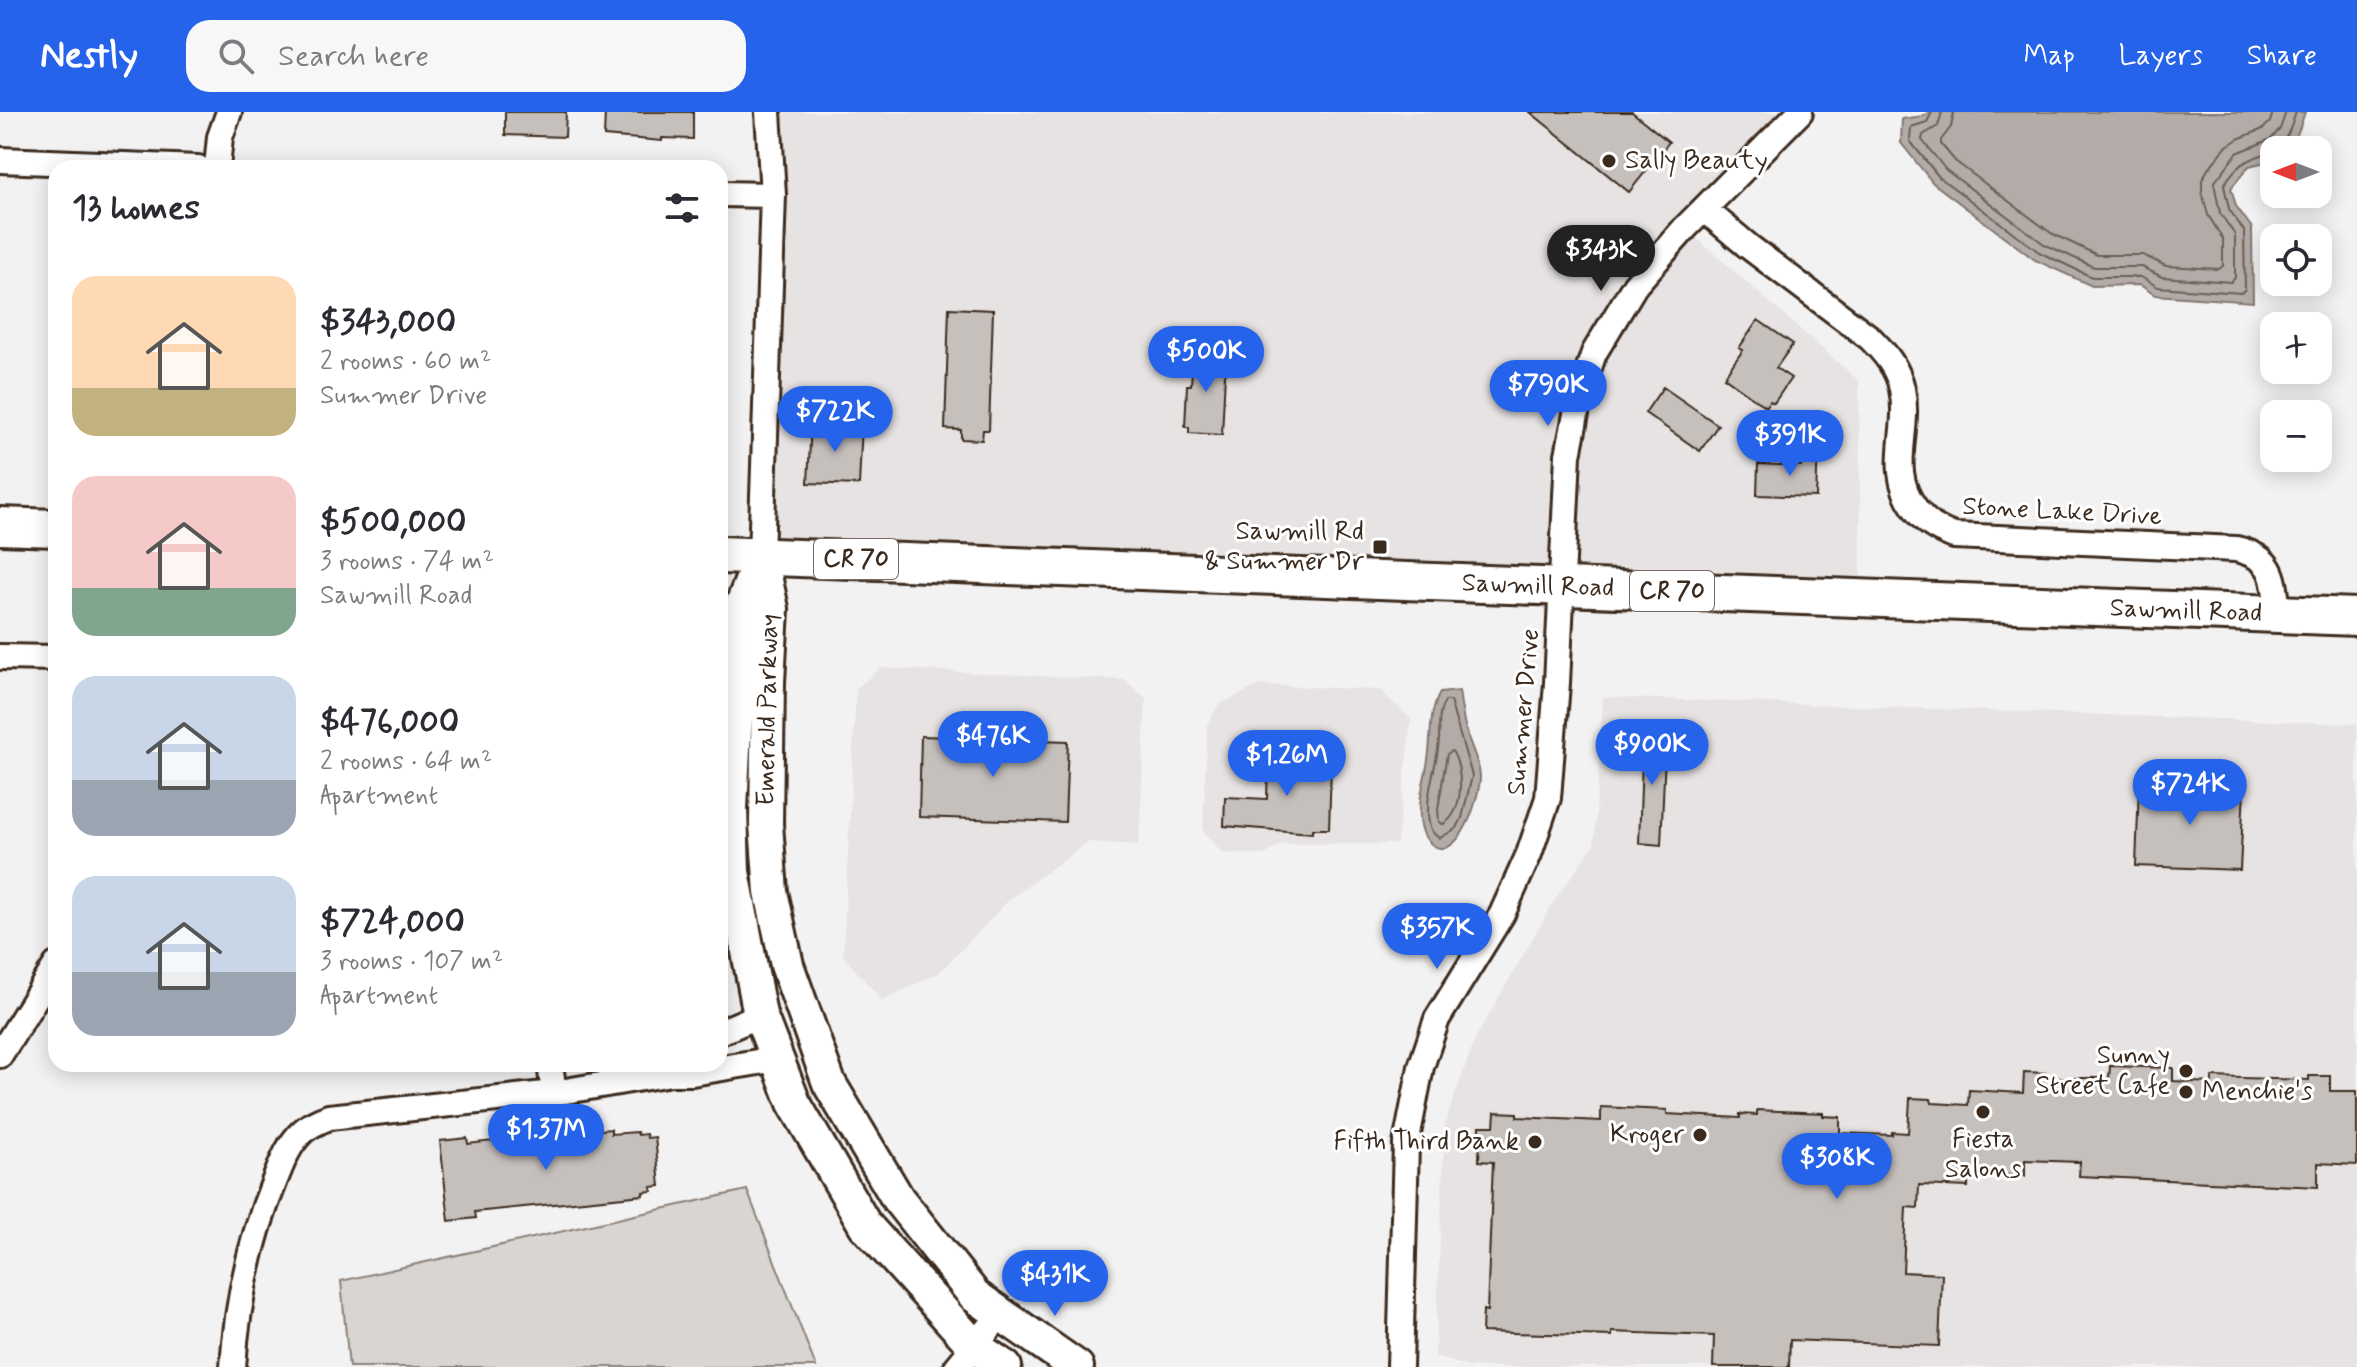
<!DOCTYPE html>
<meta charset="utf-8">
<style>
body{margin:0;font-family:Mynerve,sans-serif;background:#f7f7f7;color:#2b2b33;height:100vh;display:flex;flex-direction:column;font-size:30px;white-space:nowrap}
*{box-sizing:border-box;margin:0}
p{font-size:26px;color:#7c7c81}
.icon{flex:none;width:44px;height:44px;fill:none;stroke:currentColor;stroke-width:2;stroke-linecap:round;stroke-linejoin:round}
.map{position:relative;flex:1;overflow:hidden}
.panel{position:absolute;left:48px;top:48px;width:680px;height:912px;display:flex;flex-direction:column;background:#fff;border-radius:24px;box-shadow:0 4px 20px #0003}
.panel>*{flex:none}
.needle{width:52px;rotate:270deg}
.controls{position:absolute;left:2260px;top:24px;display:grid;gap:16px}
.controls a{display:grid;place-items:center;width:72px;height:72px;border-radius:16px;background:#fff;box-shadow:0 4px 20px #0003;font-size:40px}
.price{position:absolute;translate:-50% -68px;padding:0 18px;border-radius:28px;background:#2563eb;color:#fff;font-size:26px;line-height:52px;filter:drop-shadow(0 2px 4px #0008)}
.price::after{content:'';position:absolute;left:50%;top:48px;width:24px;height:18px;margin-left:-12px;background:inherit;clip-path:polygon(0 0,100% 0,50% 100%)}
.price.on{background:#222;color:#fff}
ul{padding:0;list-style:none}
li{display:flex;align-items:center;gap:24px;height:200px;padding:0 24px}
li span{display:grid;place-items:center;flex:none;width:224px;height:160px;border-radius:24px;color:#555}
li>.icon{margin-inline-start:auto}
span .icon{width:96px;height:96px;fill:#fffc;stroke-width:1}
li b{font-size:34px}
h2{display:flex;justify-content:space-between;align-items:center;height:96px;padding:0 24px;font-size:34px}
header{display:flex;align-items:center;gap:48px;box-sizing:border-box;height:112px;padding:0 40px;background:#2563eb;color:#fff}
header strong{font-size:38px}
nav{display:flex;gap:44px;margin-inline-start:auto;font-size:28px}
.search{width:560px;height:72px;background:#f7f7f7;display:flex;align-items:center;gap:20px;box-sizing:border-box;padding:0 28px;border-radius:24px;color:#7c7c81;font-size:30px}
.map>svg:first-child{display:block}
.built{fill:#e6e3e2}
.green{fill:#d8d5d2;stroke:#8a8078;stroke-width:2}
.water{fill:#b2aba7;stroke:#827770;stroke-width:2}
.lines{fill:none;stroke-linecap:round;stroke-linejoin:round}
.shore{stroke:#6b5e55;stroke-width:2}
.building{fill:#c6c0bd;stroke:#3b2a1e;stroke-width:2}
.minor-casing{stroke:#3b2a1e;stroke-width:30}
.secondary-casing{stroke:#3b2a1e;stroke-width:38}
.primary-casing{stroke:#3b2a1e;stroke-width:42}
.minor{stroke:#fff;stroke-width:24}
.secondary{stroke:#fff;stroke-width:32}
.primary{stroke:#fff;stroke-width:36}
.poi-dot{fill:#3b2a1e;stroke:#fff;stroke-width:3}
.labels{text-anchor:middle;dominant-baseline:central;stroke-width:6;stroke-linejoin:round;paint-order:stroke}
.shield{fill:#fff;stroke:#766a62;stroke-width:2}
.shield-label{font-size:24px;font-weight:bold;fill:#3b2a1e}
.poi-label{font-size:26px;fill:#3b2a1e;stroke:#fff;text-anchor:end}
.street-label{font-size:26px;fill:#3b2a1e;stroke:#fff}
</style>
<header>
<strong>Nestly</strong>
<div class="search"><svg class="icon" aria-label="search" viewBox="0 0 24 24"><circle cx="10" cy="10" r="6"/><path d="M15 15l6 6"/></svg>Search here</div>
<nav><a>Map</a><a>Layers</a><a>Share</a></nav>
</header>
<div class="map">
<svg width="2357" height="1255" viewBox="0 0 2357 1255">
<rect width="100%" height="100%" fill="#f3f2f2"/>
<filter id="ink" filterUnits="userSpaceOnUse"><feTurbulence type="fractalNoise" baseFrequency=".0125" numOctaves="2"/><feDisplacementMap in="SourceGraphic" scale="16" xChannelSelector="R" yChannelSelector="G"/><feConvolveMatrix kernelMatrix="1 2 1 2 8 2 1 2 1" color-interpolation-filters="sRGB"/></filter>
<g filter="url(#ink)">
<path class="built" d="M 768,0 L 1800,0 L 1685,116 L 1859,269 L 1861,487 L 761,445 Z
M 880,556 L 1124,568 L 1146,586 L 1139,733 L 1088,730 L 1011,786 L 939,861 L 882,888 L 843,844 L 856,577 Z
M 1260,573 L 1380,578 L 1411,607 L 1397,732 L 1281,732 L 1265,743 L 1222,741 L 1203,719 L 1207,614 L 1218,593 Z
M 1603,585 L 2357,612 L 2357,1255 L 1469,1255 L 1435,1244 L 1445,1011 L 1475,927 L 1556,786 L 1594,733 Z"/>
<path class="green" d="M 747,1078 L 816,1255 L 349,1255 L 341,1169 Z"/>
<path class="water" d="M 1930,0 L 2305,0 C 2299,17 2296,38 2274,38 L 2274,44 L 2265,50 L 2249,54 L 2231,76 L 2236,94 L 2252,116 L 2253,190 L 2155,183 L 2140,173 L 2092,174 L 2035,148 L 1933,71 L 1901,31 L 1902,7 L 1924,4 Z
M 1459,579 C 1461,593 1463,608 1467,622 C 1471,635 1479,650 1480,663 C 1481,682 1459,756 1430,731 C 1421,723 1419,707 1420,696 C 1420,680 1426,663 1428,647 C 1432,624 1428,602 1440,581 Z"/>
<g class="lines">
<path class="shore" d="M 1932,0 L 1927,10 L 1911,15 L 1910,29 L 1939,65 L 2039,140 L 2092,165 L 2141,165 L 2158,175 L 2241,181 L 2245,177 L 2244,119 L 2229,97 L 2224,73 C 2240,47 2249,49 2274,38 C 2286,33 2292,12 2296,0
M 1942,0 L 1938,14 L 1923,23 L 1922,28 L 1946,58 L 2044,132 L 2094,155 L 2142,155 L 2162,165 L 2231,170 L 2235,166 L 2235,123 L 2220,101 L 2214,71 L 2237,41 L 2271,27 L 2280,17 L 2286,0
M 1954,0 L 1951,15 L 1941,28 L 1941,32 L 1955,49 L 2051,121 L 2097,143 L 2143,143 L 2166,154 L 2219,157 L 2223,154 L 2223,127 L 2208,103 L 2202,80 L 2202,68 L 2208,57 L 2227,34 L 2238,27 L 2263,17 L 2270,10 L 2273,0
M 1450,589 L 1472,664 L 1462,706 L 1457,716 L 1440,726 C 1429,721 1428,710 1428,698 C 1427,675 1438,651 1439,627 C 1440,614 1437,602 1445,589 Z
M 1452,639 C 1464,657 1464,702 1443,712 L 1439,710 L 1438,697 L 1447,642 Z"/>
</g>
<path class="building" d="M 505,0 L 566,0 L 565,25 L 505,23 Z
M 605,0 L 693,0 L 693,27 L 662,26 L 662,29 L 604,24 Z
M 1530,0 L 1632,0 L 1669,30 L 1629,80 Z
M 949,196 L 993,198 L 989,318 L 983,318 L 982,328 L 961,327 L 961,318 L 945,317 Z
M 1758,208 L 1793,232 L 1776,256 L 1791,266 L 1774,291 L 1770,289 L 1766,295 L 1724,265 L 1743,238 L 1739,236 Z
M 1193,240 L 1226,241 L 1222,323 L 1189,321 L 1189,315 L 1185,315 L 1187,273 L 1191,273 Z
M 1663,275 L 1718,313 L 1700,339 L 1645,301 Z
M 811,310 L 862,312 L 859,373 L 808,371 Z
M 1802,337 L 1818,337 L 1816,385 L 1757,383 L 1758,352 L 1801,354 Z
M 1643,618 L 1666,619 L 1661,733 L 1639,731 Z
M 921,624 L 1068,629 L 1065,710 L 919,705 Z
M 1278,641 L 1313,642 L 1313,652 L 1331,653 L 1329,717 L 1312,717 L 1312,721 L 1224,714 L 1225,685 L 1267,687 L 1268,651 L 1278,651 Z
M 2139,673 L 2244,677 L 2240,758 L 2136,754 Z
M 2110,954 L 2173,956 L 2173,969 L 2212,971 L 2212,965 L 2309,968 L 2309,964 L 2330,964 L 2330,979 L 2357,979 L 2357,1053 L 2318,1051 L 2318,1075 L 2079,1064 L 2080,1050 L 2025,1048 L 2025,1064 L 1968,1061 L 1968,1075 L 1919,1073 L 1918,1096 L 1906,1095 L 1903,1160 L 1942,1162 L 1939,1234 L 1790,1228 L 1789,1255 L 1713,1255 L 1714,1224 L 1612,1220 L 1612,1224 L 1482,1220 L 1483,1198 L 1487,1199 L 1493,1050 L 1479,1049 L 1480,1014 L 1494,1014 L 1495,1000 L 1517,1001 L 1517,1005 L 1601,1009 L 1601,995 L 1667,998 L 1667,1002 L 1740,1006 L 1740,1002 L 1757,1003 L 1757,998 L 1823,1001 L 1823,1004 L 1840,1005 L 1840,1021 L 1892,1023 L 1892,1020 L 1908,1021 L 1910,986 L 1931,987 L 1932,991 L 1968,993 L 1969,978 L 2023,981 L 2024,960 L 2047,961 L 2046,966 L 2109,966 Z
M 611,1017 L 611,1022 L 637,1020 L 638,1023 L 646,1022 L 647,1026 L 655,1025 L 660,1074 L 651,1075 L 652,1079 L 643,1080 L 643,1083 L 475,1100 L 476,1106 L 449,1109 L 440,1029 L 467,1026 L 468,1032 L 520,1026 L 521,1032 L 548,1030 L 590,1025 L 590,1019 Z"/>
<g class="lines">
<defs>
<path id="minor" d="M 0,48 L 198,56
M 217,56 L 220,25 L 229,0
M 720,82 L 773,83
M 1704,97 L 1748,134 L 1870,226 C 1885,241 1898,256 1902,277 C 1911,320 1886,357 1915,396 C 1925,411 1938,418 1954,424 L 2236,437 C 2276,446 2274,467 2278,503
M 761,445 L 773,83 L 768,0
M 0,545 L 56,546
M 720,920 L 760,903
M 0,943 L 56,853
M 550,952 L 554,981
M 233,1255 C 237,1189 250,1129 275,1068 C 282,1051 288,1033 302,1020 C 309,1013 319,1009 329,1005 L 554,981 L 671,961 L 692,961 L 776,947
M 957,1255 L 1001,1202
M 1400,1255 L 1406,1032 L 1421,955 L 1437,907 L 1502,802 L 1529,742 L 1548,686 L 1557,571 L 1568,343 L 1580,282 L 1594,241 L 1635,173 L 1685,116 L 1800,0"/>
<path id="secondary" d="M 761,445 L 772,497 L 768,570 L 766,712 L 771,780 L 787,853 L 829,971 L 898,1087 L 975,1184 L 1077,1255
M 761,445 L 741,495 L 731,697 L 733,760 L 760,903 L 794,991 L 865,1113 L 974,1234 L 1005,1255"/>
<path id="primary" d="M 0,414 L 56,416
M 720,443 L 2357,505"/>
</defs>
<use href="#minor" class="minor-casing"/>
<use href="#secondary" class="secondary-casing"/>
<use href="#primary" class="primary-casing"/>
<use href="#minor" class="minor"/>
<use href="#secondary" class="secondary"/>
<use href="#primary" class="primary"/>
</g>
</g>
<g class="poi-dot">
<circle cx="1609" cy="49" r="8"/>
<rect x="1372" y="427" width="16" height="16" rx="4"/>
<circle cx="2186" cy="959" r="8"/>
<circle cx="2186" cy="980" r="8"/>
<circle cx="1983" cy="1000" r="8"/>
<circle cx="1700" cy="1023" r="8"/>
<circle cx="1535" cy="1030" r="8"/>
</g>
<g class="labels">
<g class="shield">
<rect x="814" y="427" width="84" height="40" rx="6"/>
<rect x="1630" y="459" width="84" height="40" rx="6"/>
</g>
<g class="shield-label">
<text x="856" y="447">CR 70</text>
<text x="1672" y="479">CR 70</text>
</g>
<g class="poi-label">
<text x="1625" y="49" text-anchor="start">Sally Beauty</text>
<text x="1364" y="420">Sawmill Rd<tspan x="1364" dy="30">&amp; Summer Dr</tspan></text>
<text x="2170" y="944">Sunny<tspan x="2170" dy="30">Street Cafe</tspan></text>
<text x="2202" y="980" text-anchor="start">Menchie's</text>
<text x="1684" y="1023">Kroger</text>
<text x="1983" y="1028" text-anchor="middle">Fiesta<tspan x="1983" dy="30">Salons</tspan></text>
<text x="1519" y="1030">Fifth Third Bank</text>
</g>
<g class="street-label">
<text transform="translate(2062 400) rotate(3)">Stone Lake Drive</text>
<text transform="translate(1538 474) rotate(2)">Sawmill Road</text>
<text transform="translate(2186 499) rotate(2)">Sawmill Road</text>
<text transform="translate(768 598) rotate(-89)">Emerald Parkway</text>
<text transform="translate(1524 600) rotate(-85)">Summer Drive</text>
</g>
</g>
</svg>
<div class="controls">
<a><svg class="needle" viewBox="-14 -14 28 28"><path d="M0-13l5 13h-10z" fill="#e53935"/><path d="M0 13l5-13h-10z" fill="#7c7c81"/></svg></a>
<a><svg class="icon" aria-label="locate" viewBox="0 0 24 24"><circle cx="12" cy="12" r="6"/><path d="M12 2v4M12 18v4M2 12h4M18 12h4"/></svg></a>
<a>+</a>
<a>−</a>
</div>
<b class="price on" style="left:1601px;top:181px">$343K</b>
<b class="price" style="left:1206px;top:282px">$500K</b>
<b class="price" style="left:1548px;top:316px">$790K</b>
<b class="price" style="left:835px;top:342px">$722K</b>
<b class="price" style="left:1790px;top:366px">$391K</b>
<b class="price" style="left:993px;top:667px">$476K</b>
<b class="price" style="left:1652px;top:675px">$900K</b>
<b class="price" style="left:1287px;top:686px">$1.26M</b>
<b class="price" style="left:2190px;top:715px">$724K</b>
<b class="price" style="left:1437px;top:859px">$357K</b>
<b class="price" style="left:546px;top:1060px">$1.37M</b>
<b class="price" style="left:1837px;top:1089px">$308K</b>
<b class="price" style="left:1055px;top:1206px">$431K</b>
<section class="panel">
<h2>13 homes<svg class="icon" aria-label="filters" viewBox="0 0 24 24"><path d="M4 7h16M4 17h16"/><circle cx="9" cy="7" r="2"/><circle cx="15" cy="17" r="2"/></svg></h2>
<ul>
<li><span style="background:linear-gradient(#ffd9b3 70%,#c2b280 0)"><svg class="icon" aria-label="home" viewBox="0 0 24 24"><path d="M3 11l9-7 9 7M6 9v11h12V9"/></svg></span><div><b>$343,000</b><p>2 rooms · 60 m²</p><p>Summer Drive</p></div></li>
<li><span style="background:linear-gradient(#f6c9c9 70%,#7fa58c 0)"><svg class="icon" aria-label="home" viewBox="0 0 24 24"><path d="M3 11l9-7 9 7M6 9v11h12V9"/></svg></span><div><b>$500,000</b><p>3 rooms · 74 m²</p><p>Sawmill Road</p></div></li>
<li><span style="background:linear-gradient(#c9d6e8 65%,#9aa5b1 0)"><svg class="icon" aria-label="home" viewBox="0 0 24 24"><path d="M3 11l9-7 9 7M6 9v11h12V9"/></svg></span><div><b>$476,000</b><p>2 rooms · 64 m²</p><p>Apartment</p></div></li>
<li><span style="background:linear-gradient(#c9d6e8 60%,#9aa5b1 0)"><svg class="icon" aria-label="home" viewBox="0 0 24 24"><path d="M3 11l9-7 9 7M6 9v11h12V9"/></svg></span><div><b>$724,000</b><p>3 rooms · 107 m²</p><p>Apartment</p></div></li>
</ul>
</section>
</div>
